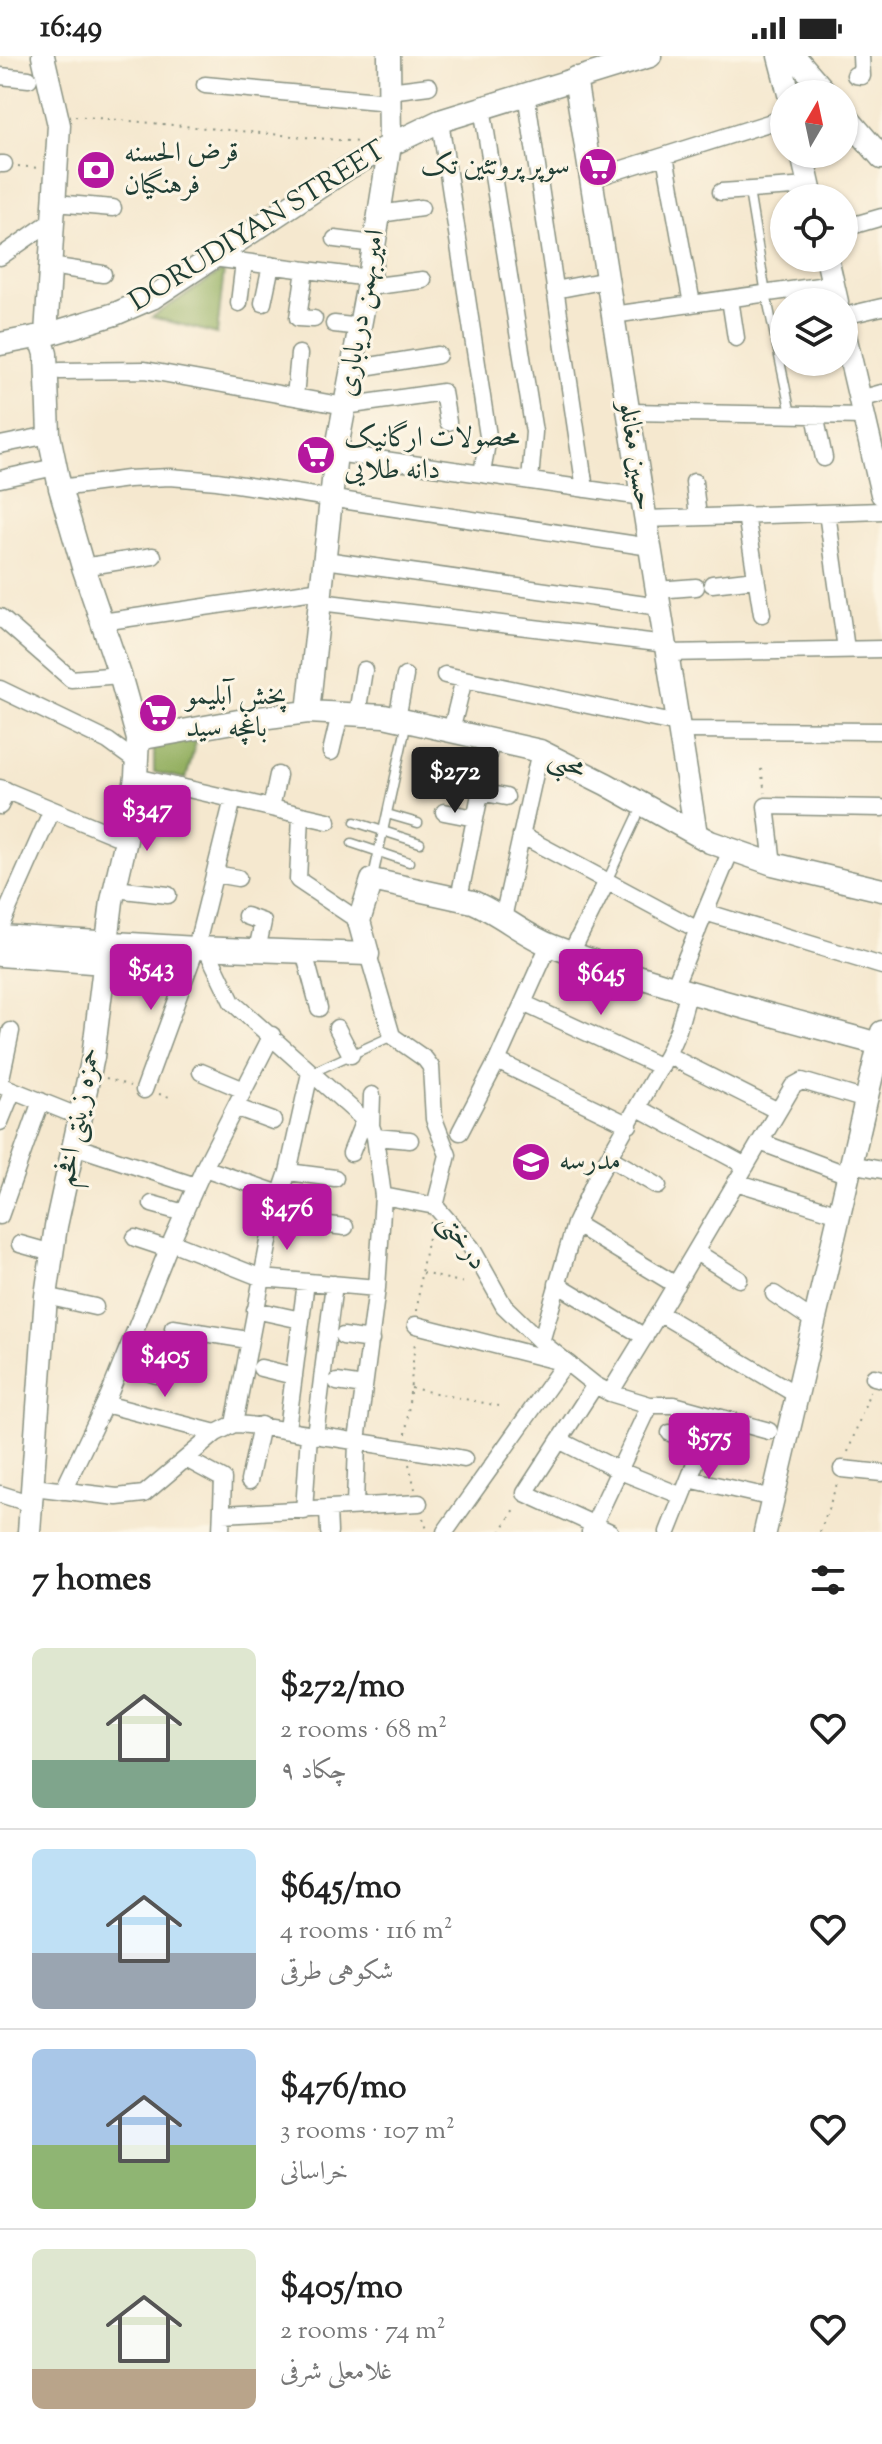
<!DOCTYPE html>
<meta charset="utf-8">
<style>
body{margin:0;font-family:"Sorts Mill Goudy",Amiri,serif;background:#f2f2f2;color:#222;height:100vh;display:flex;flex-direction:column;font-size:30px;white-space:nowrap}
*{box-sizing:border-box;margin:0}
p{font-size:26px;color:#767676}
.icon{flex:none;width:44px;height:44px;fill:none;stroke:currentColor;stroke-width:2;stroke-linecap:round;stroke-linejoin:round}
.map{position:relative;height:1476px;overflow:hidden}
.sheet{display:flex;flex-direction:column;background:#fff;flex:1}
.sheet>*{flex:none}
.needle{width:52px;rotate:9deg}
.fabs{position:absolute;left:770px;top:24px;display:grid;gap:16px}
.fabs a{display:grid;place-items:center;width:88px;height:88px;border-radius:50%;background:#fff;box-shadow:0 2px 6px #0004;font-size:40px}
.price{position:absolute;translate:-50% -68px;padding:0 18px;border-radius:8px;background:#b5179e;color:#fff;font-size:26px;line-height:52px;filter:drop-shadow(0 2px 4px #0008)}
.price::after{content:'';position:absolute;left:50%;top:48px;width:24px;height:18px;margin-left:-12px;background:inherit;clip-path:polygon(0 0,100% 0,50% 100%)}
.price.selected{background:#222;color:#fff}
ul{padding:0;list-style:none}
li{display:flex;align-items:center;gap:24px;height:200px;padding:0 32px}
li+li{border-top:2px solid #e0e0e0}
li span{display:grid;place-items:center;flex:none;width:224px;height:160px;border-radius:12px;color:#555}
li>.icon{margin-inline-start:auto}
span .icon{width:96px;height:96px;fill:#fffc;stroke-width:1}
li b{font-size:34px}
h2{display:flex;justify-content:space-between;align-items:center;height:96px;padding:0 32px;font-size:34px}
.status{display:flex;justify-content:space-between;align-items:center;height:56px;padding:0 40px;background:#fff;direction:ltr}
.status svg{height:22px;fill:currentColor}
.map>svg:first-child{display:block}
.forest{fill:#94b062;stroke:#5a764b;stroke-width:2}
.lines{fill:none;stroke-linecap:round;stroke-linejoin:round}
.lane-casing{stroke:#8a9282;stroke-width:11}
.street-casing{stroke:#8a9282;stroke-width:19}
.secondary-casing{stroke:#8a9282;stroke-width:25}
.path{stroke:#8a9282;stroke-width:2;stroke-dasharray:2 6;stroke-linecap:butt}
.lane{stroke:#fff;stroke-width:8}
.street{stroke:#fff;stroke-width:16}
.secondary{stroke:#fff;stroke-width:22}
.labels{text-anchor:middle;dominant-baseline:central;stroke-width:6;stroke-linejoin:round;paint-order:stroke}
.poi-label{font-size:28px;fill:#1f3d34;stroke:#fcf5e5;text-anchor:start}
.street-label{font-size:28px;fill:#1f3d34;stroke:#fcf5e5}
</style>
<div class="status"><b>16:49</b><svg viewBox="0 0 49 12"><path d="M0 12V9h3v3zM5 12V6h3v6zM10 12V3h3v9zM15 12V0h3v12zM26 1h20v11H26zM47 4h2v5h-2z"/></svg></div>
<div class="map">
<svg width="882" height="1476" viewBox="0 0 882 1476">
<rect width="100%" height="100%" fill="#fcf5e5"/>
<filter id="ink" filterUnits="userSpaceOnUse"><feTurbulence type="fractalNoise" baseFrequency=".0125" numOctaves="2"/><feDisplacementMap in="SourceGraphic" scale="16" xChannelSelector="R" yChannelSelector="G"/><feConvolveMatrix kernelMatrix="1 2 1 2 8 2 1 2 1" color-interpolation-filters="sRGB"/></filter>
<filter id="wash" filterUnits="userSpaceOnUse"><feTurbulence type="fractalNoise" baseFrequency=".006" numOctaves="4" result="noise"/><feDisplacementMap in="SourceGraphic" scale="32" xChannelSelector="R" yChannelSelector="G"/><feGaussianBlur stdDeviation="1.8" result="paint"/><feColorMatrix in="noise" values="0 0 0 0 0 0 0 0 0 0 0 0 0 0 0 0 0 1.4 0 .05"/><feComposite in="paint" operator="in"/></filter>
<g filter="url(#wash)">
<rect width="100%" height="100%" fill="#f5e8cf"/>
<path class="forest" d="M 224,214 L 217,278 L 152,261 Z
M 197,682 L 186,723 L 154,716 L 154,689 Z"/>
</g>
<g filter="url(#ink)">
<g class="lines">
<defs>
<path id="lane" d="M 749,135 L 766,238 L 791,358
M 387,758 L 418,767
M 355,766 L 420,787
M 352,787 L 409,806
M 373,821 L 407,666
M 607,825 L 637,761
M 311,1017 L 392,980"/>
<path id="street" d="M 855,19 L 862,20 L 861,0
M 0,20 L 29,23
M 205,29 L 389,46
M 389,35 L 429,30
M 526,37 L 585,433
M 482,51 L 534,376 L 530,425
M 440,65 L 488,380 L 482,418
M 665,100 L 692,248
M 0,108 L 4,108
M 591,123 L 775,65
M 721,136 L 809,130
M 55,147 L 113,152
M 380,158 L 421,152
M 844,172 L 882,161
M 335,183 L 374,188
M 0,201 L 53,164
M 213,202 L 369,222
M 50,210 L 103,218
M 305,214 L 298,262 L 314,263
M 368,231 L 423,224
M 555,234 L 607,224
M 730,243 L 736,282
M 239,247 L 244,206
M 263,247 L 271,209
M 613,259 L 833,228
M 844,260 L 882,251
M 334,268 L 361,271
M 352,313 L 438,299
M 60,315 L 145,314 L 345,350 L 443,336 L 448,366
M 295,341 L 299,298
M 860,343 L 882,337
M 628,356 L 864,360
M 815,359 L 824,402
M 0,389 L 49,379
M 336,397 L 642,441
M 0,423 L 55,411
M 694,426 L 698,461
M 60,432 L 128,423 L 170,421 L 217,425 L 650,491
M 827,457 L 846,593
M 746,459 L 762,558
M 646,463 L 882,455
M 325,504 L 660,551
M 83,511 L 153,500
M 712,528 L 756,523
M 657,534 L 696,531
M 320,546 L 666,588
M 0,561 L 71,623 L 120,619
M 102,566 L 321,534
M 667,597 L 882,593
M 445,619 L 678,668
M 0,633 L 108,685 L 137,706
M 357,658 L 364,614
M 397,663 L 405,620
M 679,674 L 882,675
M 451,675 L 464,623
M 331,696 L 340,658
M 136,721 L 328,765
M 0,732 L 126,784
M 480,736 L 506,741
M 0,750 L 6,734
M 271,752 L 278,719
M 444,756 L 475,762
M 301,759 L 298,824 L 359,865
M 521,779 L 698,874
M 773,808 L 766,750 L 882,752
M 215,818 L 238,822
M 115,833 L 168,839
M 459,842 L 491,684
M 705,856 L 882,910
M 246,860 L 263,866 L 257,894
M 503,862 L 540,695
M 0,871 L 52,754
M 206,892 L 232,946 L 371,1070 L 375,1081 L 383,1140 L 377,1232 L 357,1385 L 355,1450
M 304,896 L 319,952
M 571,897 L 607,825
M 368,898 L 392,980 L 425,1003 L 431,1011 L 434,1063 L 448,1099 L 435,1150 L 471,1191 L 504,1250 L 541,1286 L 595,1329 L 610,1337 L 650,1349 L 674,1349 L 769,1375
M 674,931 L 731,794
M 523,947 L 661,1011
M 337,972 L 351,999
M 667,999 L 778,1055
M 497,1005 L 629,1069
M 201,1016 L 244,1034
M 0,1027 L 11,975
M 0,1029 L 80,1061
M 144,1034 L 196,892 L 233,743
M 235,1051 L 273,1065
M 638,1052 L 746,1110
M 0,1066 L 13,1034
M 371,1070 L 372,1039
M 460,1076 L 497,1005 L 549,889
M 375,1081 L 410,1084
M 760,1086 L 848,1119
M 74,1090 L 196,1130
M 351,1097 L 364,1064
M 610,1102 L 658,1130
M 851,1108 L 882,1114
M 204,1112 L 280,1138
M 288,1116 L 335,1122
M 736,1126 L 839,1158
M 383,1140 L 435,1150
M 152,1148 L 184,1157
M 0,1160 L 41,1045
M 273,1162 L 345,1171
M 575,1168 L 676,1229
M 135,1182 L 168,1193
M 171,1186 L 262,1222 L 377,1232
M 20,1188 L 52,1197
M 696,1196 L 739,1223
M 557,1228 L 645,1281
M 774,1238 L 814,1265
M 46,1240 L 95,1251
M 255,1254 L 301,1264
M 659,1257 L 797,1339
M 416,1269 L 565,1307 L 445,1476
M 173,1272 L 248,1284
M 343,1280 L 371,1284
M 541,1286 L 575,1168 L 594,1127 L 667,999 L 678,974 L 689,935
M 122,1308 L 156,1319
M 261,1312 L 294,1320
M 874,1321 L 882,1323
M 337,1326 L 364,1330
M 595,1329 L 525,1437 L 610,1476
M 610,1337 L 659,1257 L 793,1030 L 802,1025 L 866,1044
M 105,1348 L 216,1377
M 234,1368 L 275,1154 L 288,1116 L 310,1017
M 234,1368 C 262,1369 286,1375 315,1379 C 365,1387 415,1394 464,1403
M 287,1373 L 306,1226
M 670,1377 L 703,1388
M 315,1379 L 334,1228
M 559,1384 L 620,1415 L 682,1440
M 186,1403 L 223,1423 L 221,1476
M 842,1413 L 882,1417
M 689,1423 L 773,1442
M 249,1425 L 261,1369
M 33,1431 L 117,1441 L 144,1438 L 216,1377 L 234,1368
M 63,1435 L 109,1339 L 168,1193 L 204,1112 L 272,979
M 0,1438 L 32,1448
M 328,1453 L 329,1476
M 304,1455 L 309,1378
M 223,1458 L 419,1447
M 590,1476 L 650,1349
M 668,1476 L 714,1360"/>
<path id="secondary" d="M 43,0 L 59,69 L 46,279
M 779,0 L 789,38
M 794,0 L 827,38
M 575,22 L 696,778
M 844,58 L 882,102
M 802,98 L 812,142
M 827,202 L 837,246
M 844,275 L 882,438
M 0,288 L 46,279 L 115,258 L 152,242 L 348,112 L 390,89 L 440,65 L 650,0
M 308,656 L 336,397 L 369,222 L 390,89 L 389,0
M 138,683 L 244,664 L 308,656 L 384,660 L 540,695 L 606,728 L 710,786 L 773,808 L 882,834
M 0,880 L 196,892 L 368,898 L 359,865 L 372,824 L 473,846 C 501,858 524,879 552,890 C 658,931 770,958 879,988
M 0,899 L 104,907
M 29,1476 L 46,1240 L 56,1170 L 93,1001 L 112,845 L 126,784 L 136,721 L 138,683 L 120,619 L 83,511 L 60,432 L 49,379 L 46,298 L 43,288 L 35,281
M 765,1476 L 882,976"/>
</defs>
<use href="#lane" class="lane-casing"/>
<use href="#street" class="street-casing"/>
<use href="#secondary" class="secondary-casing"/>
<path class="path" d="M 75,60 L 359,86
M 18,110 L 40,112
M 761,713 L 765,737
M 106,1022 L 130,1030
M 159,1038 L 170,1041
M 422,1217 L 465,1227
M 417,1255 L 421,1217 L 431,1166
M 411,1332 L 499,1350
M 406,1378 L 415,1285
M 848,1396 L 870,1335
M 409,1408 L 415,1433
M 423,1462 L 428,1476
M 500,1476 L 517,1450
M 820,1476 L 838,1425"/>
<use href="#lane" class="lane"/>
<use href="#street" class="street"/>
<use href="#secondary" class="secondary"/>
</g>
</g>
<defs>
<symbol id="supermarket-disc" viewBox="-11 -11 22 22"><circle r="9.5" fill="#b5179e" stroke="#fcf5e5"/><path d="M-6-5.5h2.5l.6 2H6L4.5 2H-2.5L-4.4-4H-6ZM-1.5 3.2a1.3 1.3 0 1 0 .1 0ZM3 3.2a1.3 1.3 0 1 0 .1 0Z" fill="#fff"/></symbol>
<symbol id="bank-disc" viewBox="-11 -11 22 22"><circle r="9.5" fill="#b5179e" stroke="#fcf5e5"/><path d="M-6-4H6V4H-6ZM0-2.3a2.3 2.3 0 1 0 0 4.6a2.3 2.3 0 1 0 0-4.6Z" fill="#fff"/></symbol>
<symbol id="school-disc" viewBox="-11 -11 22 22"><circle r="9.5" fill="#b5179e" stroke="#fcf5e5"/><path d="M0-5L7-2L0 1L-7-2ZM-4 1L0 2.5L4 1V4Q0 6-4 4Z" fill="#fff"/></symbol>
</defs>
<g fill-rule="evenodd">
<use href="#supermarket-disc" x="576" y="89" width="44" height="44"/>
<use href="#bank-disc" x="74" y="92" width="44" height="44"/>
<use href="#supermarket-disc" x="294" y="377" width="44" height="44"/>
<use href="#supermarket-disc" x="136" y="635" width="44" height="44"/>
<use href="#school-disc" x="509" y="1084" width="44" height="44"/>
</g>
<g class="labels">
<g class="poi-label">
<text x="124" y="98">قرض الحسنه<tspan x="124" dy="32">فرهنگیان</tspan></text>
<text x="570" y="111" text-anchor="end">سوپر پروتئین تک</text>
<text x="344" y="383">محصولات ارگانیک<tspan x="344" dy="32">دانه طلایی</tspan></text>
<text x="186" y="641">پخش آبلیمو<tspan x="186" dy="32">باغچه سید</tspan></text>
<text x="559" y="1106">مدرسه</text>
</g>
<g class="street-label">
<text transform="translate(258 171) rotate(-32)">DORUDIYAN STREET</text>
<text transform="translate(362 257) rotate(-80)">امیربهمن دریاباری</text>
<text transform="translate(635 400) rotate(81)">حسین مغانلو</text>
<text transform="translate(567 708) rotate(25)">محبی</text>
<text transform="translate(79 1061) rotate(-79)">حمزه زینتی افخم</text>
<text transform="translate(462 1186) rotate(54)">درختی</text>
</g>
</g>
</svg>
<div class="fabs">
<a><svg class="needle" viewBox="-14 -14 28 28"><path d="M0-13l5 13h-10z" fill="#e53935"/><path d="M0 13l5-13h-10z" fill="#767676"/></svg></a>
<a><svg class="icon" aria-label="locate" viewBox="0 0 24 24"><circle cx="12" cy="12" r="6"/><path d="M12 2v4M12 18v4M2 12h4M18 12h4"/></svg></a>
<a><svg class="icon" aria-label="layers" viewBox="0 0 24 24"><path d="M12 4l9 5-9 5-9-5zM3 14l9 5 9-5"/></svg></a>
</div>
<b class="price selected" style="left:455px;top:759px">$272</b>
<b class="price" style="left:147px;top:797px">$347</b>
<b class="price" style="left:151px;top:956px">$543</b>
<b class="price" style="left:601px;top:961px">$645</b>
<b class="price" style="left:287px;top:1196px">$476</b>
<b class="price" style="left:165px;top:1343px">$405</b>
<b class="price" style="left:709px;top:1425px">$575</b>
</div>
<section class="sheet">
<h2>7 homes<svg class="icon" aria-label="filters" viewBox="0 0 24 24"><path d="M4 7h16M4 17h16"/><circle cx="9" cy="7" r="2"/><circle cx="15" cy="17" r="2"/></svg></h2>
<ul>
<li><span style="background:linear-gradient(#dfe7d0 70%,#7fa58c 0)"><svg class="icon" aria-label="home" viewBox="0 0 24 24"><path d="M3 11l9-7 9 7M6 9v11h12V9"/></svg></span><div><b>$272/mo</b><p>2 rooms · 68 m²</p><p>چکاد ۹</p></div><svg class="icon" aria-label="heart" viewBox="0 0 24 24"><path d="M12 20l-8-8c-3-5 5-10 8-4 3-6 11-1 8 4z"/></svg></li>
<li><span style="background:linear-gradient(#bfe0f5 65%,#9aa5b1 0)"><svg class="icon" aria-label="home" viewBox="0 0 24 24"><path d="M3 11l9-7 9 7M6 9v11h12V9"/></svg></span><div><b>$645/mo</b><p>4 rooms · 116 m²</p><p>شکوهی طرقی</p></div><svg class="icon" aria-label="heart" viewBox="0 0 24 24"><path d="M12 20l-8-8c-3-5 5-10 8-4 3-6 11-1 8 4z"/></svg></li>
<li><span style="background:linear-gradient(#a9c7e8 60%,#8fb573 0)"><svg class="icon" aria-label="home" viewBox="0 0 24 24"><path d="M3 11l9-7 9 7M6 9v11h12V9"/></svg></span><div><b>$476/mo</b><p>3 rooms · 107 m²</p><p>خراسانی</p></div><svg class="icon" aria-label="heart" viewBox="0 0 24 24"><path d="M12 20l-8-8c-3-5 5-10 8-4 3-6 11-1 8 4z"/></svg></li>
<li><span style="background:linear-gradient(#dfe7d0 75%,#b9a48a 0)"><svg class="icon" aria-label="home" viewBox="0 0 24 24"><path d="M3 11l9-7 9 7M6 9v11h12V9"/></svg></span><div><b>$405/mo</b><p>2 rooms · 74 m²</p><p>غلامعلی شرفی</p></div><svg class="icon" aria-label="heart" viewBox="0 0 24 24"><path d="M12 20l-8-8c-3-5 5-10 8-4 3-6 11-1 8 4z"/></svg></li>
</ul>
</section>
